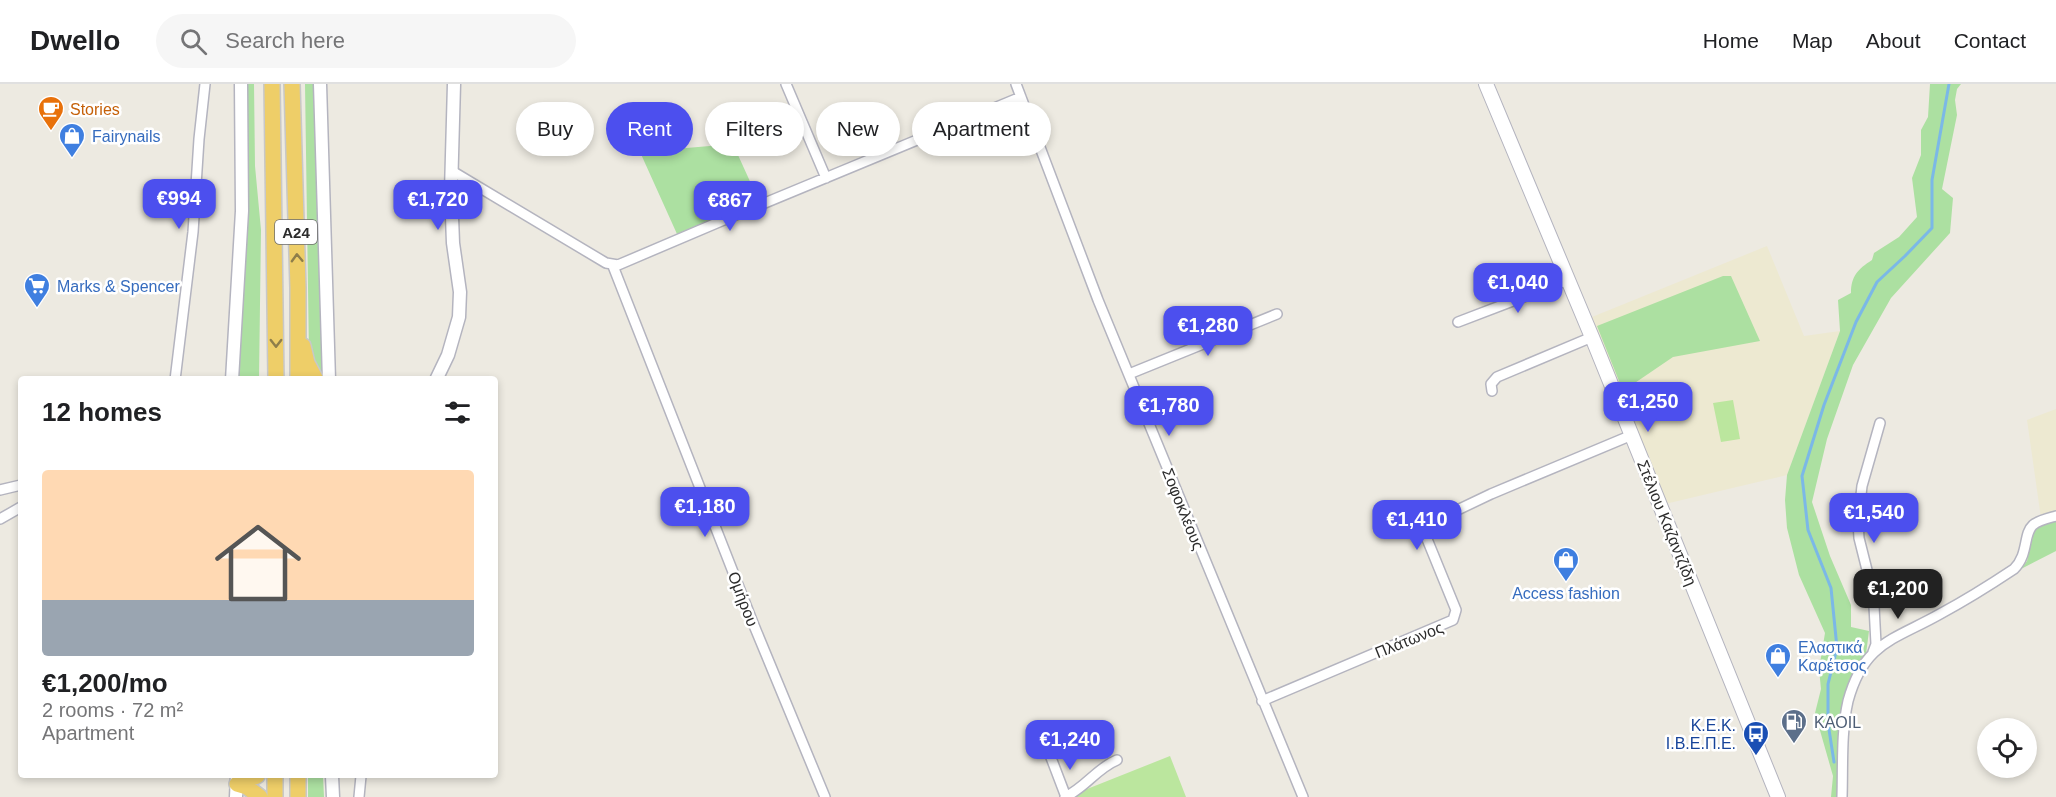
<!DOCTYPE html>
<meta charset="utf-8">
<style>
body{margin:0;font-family:Arial,sans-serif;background:#f6f6f6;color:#202124;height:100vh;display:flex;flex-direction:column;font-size:22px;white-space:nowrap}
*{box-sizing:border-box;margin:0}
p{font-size:20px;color:#757577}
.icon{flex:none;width:33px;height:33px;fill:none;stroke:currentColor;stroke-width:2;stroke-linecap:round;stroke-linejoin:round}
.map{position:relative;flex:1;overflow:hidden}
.sheet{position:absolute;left:18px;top:292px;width:480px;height:402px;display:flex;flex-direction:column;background:#fff;border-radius:6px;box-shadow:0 3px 9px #0003}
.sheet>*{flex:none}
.top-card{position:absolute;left:516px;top:18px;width:570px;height:54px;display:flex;gap:12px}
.fabs{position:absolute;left:1977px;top:634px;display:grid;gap:12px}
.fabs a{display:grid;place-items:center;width:60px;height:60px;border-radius:50%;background:#fff;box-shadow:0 3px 9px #0003;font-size:30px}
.price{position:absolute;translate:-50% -51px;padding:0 14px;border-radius:12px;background:#4c4fee;color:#fff;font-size:20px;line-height:39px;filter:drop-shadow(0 2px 3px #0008)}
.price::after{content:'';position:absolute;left:50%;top:36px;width:18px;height:14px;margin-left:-9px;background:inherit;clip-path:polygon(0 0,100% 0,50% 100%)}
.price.on{background:#222;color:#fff}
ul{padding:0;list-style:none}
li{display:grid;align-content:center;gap:12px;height:318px;padding:0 24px}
li span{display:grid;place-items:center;height:186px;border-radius:6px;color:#555}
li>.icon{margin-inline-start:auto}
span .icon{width:108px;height:108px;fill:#fffc;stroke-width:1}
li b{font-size:26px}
h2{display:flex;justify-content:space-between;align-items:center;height:72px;padding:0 24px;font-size:26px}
.chip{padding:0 21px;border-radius:27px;background:#fff;box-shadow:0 3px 9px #0003;font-size:21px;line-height:54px}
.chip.on{background:#4c4fee;color:#fff}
header{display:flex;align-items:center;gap:36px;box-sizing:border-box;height:84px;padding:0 30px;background:#fff;border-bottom:2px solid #e0e0e0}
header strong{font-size:28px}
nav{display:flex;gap:33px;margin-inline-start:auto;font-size:21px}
.search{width:420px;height:54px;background:#f6f6f6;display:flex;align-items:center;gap:15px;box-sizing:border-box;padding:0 21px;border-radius:33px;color:#757577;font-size:22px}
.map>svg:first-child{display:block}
.education{fill:#ede9d1}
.green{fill:#ace0a1}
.pitch{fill:#bbe69e}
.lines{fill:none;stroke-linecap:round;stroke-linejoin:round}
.stream{stroke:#7bb8e7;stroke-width:3}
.minor-casing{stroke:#b4b4bf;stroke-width:12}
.tertiary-casing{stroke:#b4b4bf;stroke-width:15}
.secondary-casing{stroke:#b4b4bf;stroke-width:16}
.trunk-casing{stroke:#c8c8c8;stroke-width:18}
.minor{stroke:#fff;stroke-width:9}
.tertiary{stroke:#fff;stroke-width:12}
.secondary{stroke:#fff;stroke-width:14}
.trunk{stroke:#eece68;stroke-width:15}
.oneway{stroke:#8e7e4a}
.labels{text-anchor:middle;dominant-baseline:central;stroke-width:5;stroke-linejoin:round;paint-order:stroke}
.shield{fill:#fff;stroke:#6c6c6c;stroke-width:1.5}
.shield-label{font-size:15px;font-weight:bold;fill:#2d2d2d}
.food-label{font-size:16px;fill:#c56008;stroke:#fff;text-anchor:start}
.shop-label{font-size:16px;fill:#366cbe;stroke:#fff;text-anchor:start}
.street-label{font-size:16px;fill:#2d2d2d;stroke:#fff}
.service-label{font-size:16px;fill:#4e5e75;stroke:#fff;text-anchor:start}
.transit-label{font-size:16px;fill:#164399;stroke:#fff;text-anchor:end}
</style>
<header>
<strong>Dwello</strong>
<div class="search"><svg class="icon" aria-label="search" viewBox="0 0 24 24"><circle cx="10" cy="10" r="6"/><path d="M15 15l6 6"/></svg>Search here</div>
<nav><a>Home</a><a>Map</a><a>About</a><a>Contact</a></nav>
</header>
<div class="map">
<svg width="2056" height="713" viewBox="0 0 2056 713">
<rect width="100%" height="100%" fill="#edeae1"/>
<path class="education" d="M 1767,162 L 1804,252 L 1840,247 L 1787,391 L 1665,420 L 1592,233 Z
M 2056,325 L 2056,428 L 2041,434 L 2027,336 Z"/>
<path class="green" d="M 246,0 L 254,0 L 255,82 L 261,146 L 259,295 L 238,296 C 244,197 248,99 246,0 Z
M 305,0 L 317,0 L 325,295 L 320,295 L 309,271 Z
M 1930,0 L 1961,0 L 1957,5 L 1955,16 L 1957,31 L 1942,105 L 1953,114 L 1950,149 L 1891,214 L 1853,281 L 1827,355 L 1812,418 L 1830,472 L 1851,521 L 1851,543 L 1869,547 L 1866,570 L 1851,597 L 1839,713 L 1831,713 L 1833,692 L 1815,629 L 1821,605 L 1819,585 L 1825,549 L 1799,491 L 1787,444 L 1785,416 L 1787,391 L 1840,247 L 1838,216 L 1851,209 C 1851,192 1858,185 1872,176 L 1874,169 L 1899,153 L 1917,133 L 1912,94 L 1921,71 L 1921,46 L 1928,33 Z
M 733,60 L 758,115 L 677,150 L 640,68 Z
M 1723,192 L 1731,192 L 1760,257 L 1673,273 L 1623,307 L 1597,242 Z
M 2056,435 L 2056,467 L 2021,485 L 2027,477 L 2035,444 Z
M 308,692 L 323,692 L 324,713 L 308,713 Z"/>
<path class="pitch" d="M 1733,316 L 1740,355 L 1721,358 L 1713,319 Z
M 1170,672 L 1186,713 L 1072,713 L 1072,711 Z"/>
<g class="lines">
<path class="stream" d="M 1834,678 L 1828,639 L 1828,600 L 1837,564 L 1831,504 L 1808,446 L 1802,392 L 1824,321 L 1856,238 L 1877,198 L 1905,172 L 1932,144 L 1932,96 L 1949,0"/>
<defs>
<path id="minor" d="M 786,0 L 826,94
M 1016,0 L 1098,216 L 1303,713
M 452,87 L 606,179 L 618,181 L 719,138 L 1021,13
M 613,182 L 753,539 L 825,713
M 1458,238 L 1568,196
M 1129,290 L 1277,230
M 175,296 L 193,148 L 199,55 L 205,0
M 1492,307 L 1491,300 L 1497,293 L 1592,253
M 0,406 L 21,401
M 0,435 L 21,423
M 1873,568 L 1876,560 L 1874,522 L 1869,494 L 1859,454 L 1858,438 L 1862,402 L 1880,339
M 1262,617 L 1453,536 L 1456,526 L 1427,455 L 1425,444 L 1426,441 L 1491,410 L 1632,351
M 1050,671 L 1066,713
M 359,713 L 361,692
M 1065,713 C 1085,704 1097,684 1117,676
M 1842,713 C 1843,682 1841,648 1848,617 C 1864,558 1894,556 1940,530 C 1966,516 1990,501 2014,485 C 2029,470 2023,450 2033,441 C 2039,436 2049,434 2056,432"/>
<path id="tertiary" d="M 320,0 L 329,296
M 232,296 L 242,127 L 241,0
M 436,296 L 448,271 L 459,233 L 460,208 L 453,159 L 451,107 L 454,0
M 332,692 L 333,713
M 236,713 L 237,692"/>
<path id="secondary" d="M 1486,0 L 1594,258 L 1778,713"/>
<path id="trunk" d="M 272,0 L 276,296
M 292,0 L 298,204 L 298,296
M 303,262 L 307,279 L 316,296
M 275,692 L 275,713
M 298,692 L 298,713
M 237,700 L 247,703 L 260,713
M 237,700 L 257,692"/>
</defs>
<use href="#minor" class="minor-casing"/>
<use href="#tertiary" class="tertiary-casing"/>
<use href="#secondary" class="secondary-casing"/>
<use href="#trunk" class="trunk-casing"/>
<use href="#minor" class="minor"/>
<use href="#tertiary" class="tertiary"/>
<use href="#secondary" class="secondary"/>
<use href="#trunk" class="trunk"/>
</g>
<defs><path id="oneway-chevron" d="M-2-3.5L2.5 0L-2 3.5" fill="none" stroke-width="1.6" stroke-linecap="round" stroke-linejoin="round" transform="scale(1.5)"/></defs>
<g class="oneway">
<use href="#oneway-chevron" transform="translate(297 174) rotate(-92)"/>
<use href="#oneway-chevron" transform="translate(276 259) rotate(90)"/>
</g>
<defs>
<symbol id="cafe-pin" viewBox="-11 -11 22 30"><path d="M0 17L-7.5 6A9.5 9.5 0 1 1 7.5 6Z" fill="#e8710a" stroke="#fff"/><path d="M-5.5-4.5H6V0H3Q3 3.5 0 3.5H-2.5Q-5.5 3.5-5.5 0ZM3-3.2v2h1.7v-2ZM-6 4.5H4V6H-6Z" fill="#fff"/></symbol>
<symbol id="shop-pin" viewBox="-11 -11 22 30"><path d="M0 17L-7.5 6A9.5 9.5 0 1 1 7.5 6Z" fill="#3f7fe0" stroke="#fff"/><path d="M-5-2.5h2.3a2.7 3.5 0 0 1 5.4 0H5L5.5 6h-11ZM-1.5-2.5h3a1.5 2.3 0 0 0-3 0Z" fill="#fff"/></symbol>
<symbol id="supermarket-pin" viewBox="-11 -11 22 30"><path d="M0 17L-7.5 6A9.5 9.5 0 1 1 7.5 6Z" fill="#3f7fe0" stroke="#fff"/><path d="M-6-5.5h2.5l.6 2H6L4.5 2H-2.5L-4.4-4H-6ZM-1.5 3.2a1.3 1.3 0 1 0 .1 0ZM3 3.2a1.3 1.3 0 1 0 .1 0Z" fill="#fff"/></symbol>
<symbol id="fuel-pin" viewBox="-11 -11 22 30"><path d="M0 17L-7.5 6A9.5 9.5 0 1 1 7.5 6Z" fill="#5c6f8a" stroke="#fff"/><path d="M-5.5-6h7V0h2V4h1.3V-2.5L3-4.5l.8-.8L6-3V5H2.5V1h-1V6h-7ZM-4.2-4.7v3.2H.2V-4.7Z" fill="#fff"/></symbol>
<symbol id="bus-pin" viewBox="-11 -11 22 30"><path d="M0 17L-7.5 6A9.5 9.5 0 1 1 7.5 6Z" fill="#1a4fb4" stroke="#fff"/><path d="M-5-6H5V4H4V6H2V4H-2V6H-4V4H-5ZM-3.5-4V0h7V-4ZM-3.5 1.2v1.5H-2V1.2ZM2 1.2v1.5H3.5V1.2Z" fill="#fff"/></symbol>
</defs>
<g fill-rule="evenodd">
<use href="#cafe-pin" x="36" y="10" width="30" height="40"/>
<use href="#shop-pin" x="57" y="37" width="30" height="40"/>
<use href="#supermarket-pin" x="22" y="187" width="30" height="40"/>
<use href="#shop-pin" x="1551" y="461" width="30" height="40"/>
<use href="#shop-pin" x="1763" y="557" width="30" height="40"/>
<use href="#fuel-pin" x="1779" y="623" width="30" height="40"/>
<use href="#bus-pin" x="1741" y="635" width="30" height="40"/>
</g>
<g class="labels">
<rect class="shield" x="275" y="136" width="42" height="24" rx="4.5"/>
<g class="shield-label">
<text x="296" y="148">Α24</text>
</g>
<g class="food-label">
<text x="70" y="25">Stories</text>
</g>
<g class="shop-label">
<text x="92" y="52">Fairynails</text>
<text x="57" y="202">Marks &amp; Spencer</text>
<text x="1566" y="509" text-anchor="middle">Access fashion</text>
<text x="1798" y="563">Ελαστικά<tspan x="1798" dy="18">Καρέτσος</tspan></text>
</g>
<g class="street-label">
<text transform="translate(1183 425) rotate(68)">Σοφοκλέους</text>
<text transform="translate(1667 439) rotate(68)">Στέλιου Καζαντζίδη</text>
<text transform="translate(743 515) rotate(69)">Ομήρου</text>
<text transform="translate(1409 556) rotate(-22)">Πλάτωνος</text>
</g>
<g class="service-label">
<text x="1814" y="638">KAOIL</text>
</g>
<g class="transit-label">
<text x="1736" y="641">Κ.Ε.Κ.<tspan x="1736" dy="18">Ι.Β.Ε.Π.Ε.</tspan></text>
</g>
</g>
</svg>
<div class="fabs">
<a><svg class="icon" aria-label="locate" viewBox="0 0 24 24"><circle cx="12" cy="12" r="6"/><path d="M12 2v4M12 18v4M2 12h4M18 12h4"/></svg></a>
</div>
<b class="price" style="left:179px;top:146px">€994</b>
<b class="price" style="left:438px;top:147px">€1,720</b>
<b class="price" style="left:730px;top:148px">€867</b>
<b class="price" style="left:1518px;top:230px">€1,040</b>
<b class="price" style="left:1208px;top:273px">€1,280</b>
<b class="price" style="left:1648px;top:349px">€1,250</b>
<b class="price" style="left:1169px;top:353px">€1,780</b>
<b class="price" style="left:705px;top:454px">€1,180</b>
<b class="price" style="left:1874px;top:460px">€1,540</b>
<b class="price" style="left:1417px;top:467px">€1,410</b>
<b class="price on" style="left:1898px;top:536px">€1,200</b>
<b class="price" style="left:1070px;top:687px">€1,240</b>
<div class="top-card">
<a class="chip">Buy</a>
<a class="chip on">Rent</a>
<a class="chip">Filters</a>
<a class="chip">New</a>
<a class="chip">Apartment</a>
</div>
<section class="sheet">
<h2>12 homes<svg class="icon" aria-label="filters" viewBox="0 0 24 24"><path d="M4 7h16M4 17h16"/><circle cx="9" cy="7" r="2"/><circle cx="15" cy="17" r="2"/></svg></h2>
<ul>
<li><span style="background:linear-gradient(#ffd9b3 70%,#9aa5b1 0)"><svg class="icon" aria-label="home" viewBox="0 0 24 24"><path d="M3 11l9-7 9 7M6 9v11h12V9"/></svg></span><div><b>€1,200/mo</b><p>2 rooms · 72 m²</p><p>Apartment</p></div></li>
</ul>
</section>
</div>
